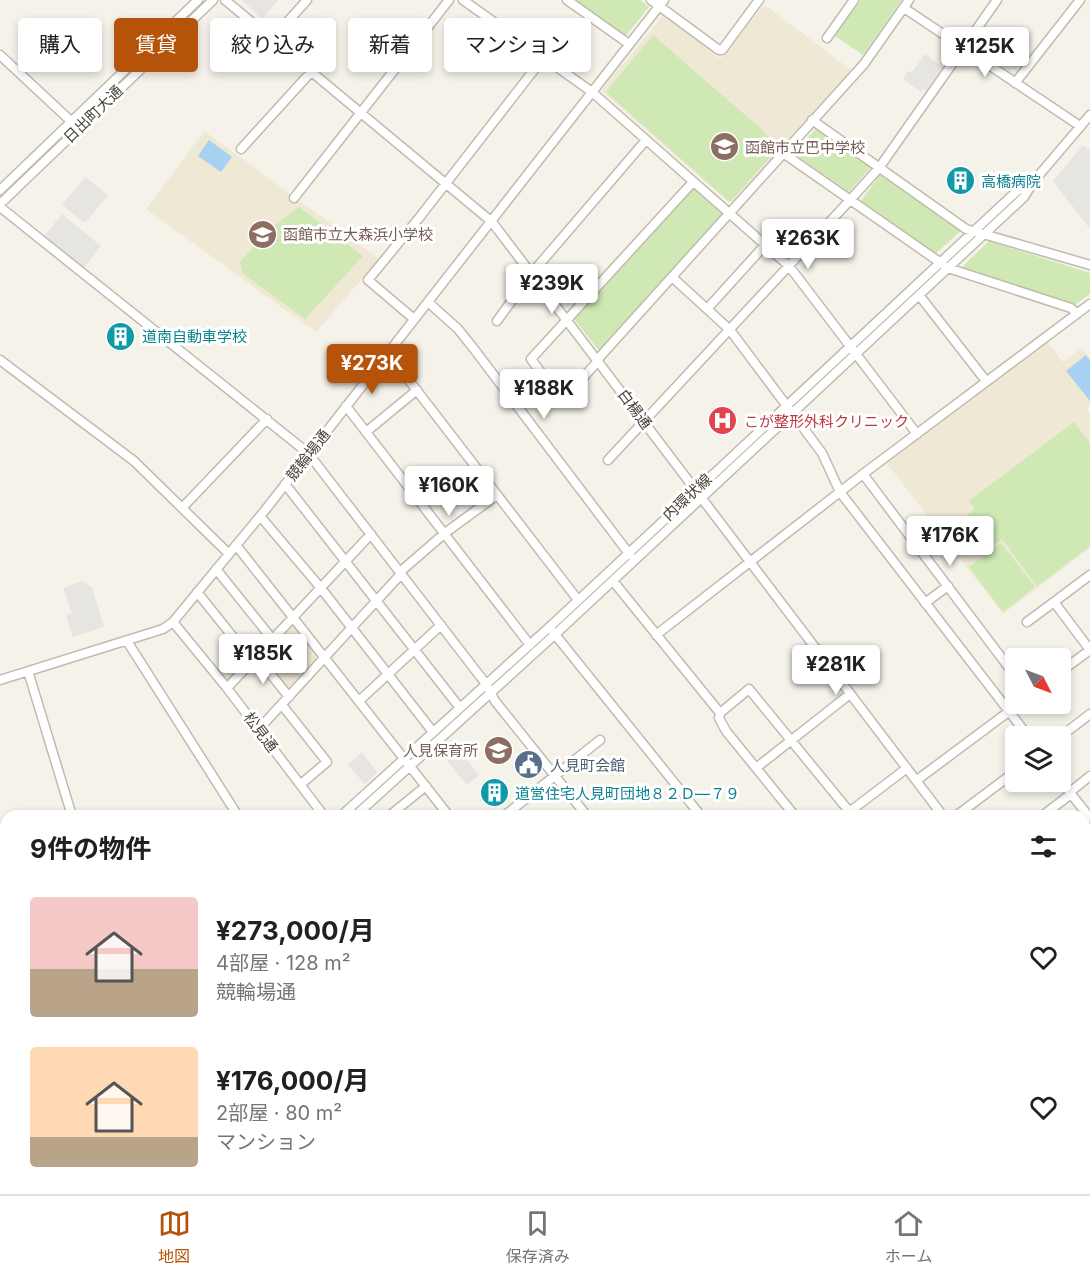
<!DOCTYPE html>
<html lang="ja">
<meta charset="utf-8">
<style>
body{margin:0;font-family:Inter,"Noto Sans JP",sans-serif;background:#f6f6f6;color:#202124;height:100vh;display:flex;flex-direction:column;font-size:22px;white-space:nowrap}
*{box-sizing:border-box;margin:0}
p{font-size:20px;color:#757577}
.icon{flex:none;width:33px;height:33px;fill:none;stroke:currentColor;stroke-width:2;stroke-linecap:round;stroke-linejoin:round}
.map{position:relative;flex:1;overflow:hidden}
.panel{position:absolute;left:0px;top:810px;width:1090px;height:384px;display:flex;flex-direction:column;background:#fff;border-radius:18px 18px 0 0;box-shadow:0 3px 9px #0003}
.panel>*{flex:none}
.top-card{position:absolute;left:18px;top:18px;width:600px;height:54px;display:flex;gap:12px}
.needle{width:39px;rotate:132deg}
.buttons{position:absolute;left:1005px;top:648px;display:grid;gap:12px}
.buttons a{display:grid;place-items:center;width:66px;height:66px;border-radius:6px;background:#fff;box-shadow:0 3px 9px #0003;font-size:30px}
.price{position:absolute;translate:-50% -51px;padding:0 14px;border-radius:6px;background:#fff;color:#222;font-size:20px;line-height:39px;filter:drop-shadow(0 2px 3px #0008)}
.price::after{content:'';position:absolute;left:50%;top:36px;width:18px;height:14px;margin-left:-9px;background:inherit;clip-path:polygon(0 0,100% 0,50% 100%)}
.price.on{background:#b45309;color:#fff}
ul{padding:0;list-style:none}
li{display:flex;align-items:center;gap:18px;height:150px;padding:0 30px}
li span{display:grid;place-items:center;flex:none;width:168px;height:120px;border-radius:6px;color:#555}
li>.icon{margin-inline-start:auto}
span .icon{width:72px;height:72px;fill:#fffc;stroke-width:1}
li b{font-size:26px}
h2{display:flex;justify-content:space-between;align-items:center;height:72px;padding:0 30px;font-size:26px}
.chip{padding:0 21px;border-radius:6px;background:#fff;box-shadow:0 3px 9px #0003;font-size:21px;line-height:54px}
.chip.on{background:#b45309;color:#fff}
.tabs{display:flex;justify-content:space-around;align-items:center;height:84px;border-top:2px solid #e0e0e0;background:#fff;font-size:16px;color:#757577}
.tabs a{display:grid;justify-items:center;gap:3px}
.tabs .on{color:#b45309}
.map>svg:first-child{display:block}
.education{fill:#eee8d5}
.green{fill:#cfe8b4}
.parking{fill:#e7e5e2}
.water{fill:#a8d0f0}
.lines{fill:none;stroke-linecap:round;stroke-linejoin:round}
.minor-casing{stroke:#c1baad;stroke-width:11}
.minor{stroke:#fff;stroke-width:8}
.labels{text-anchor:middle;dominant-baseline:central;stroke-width:6;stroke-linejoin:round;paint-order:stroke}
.street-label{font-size:15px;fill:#494338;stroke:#fff}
.education-label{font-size:15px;fill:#785e54;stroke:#fff;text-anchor:start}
.culture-label{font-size:15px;fill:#0d838f;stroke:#fff;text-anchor:start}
.health-label{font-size:15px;fill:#be3a42;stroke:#fff;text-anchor:start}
.service-label{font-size:15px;fill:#4e5e75;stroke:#fff;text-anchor:start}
</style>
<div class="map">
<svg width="1090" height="1194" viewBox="0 0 1090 1194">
<rect width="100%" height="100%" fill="#f5f2ea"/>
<path class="education" d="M 766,6 L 851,70 L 732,202 L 729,202 L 603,92 L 603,88 L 662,17 L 664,17 L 694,37 L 717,57 L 723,57 L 762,7 Z
M 204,131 L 379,259 L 316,332 L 146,209 Z
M 1047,342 L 1063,362 L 1082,348 L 1090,358 L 1090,405 L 1086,408 L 1090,414 L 1090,548 L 1003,614 L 886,462 Z
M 293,623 L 321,658 L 289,692 L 263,658 Z
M 1085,1002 L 1090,1009 L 1090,1194 L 1067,1194 L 1062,1188 L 1084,1188 Z"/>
<path class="green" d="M 574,0 L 640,0 L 649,7 L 624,38 Z
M 861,0 L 902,0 L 863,55 L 835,36 Z
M 653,35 L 760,128 L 779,147 L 731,201 L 728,201 L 606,92 Z
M 816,129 L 871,167 L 849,192 L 793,153 Z
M 880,175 L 961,231 L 935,254 L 861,201 Z
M 693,188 L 724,216 L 600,352 L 574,319 Z
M 299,207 L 363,256 L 305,319 L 242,273 L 240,262 L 271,228 Z
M 989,241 L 1090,273 L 1090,294 L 1076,304 L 964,270 L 963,266 Z
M 1074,422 L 1090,443 L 1090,546 L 1037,586 L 1002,539 L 986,550 L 962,519 L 975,509 L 969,501 Z
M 1001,543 L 1035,587 L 1003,612 L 969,567 Z"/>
<path class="parking" d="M 242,0 L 278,0 L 262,19 Z
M 925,54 L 943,67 L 926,91 L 923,89 L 921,92 L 903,79 L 908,71 L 912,72 Z
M 1083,145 L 1090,151 L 1090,229 L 1053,181 Z
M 85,177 L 108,195 L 85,223 L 62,205 Z
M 62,214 L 101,246 L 83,269 L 44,236 Z
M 82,581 L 92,587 L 104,627 L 73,637 L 66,615 L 72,613 L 63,588 Z
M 451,741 L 479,775 L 467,785 L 439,751 Z
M 362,752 L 377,772 L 365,784 L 348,765 Z"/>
<path class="water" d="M 209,140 L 232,157 L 221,172 L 198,156 Z
M 1086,355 L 1090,361 L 1090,401 L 1066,371 Z"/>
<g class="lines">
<defs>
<path id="minor" d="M 225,0 L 492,222 L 943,816
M 463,0 L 592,92 L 789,266 L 917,434
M 567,0 L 629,44
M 651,0 L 719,50 L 722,50 L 759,0
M 904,8 L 1080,126
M 827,38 L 854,0
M 272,39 L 307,0
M 0,55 L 74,124
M 1015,83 L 1080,0
M 812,120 L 966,229 L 1090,265
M 241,149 L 311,72
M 783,153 L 948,268 L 1071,308 L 1077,314
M 0,190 L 198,0
M 294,198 L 449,0
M 0,204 L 213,0
M 0,207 L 308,453 L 486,684 L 495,701 L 587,816
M 672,277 L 730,330 L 822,453 L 840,492 L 1028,736
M 919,295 L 986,381
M 428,302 L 458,329 L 474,349 L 630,555
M 707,309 L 765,245
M 414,319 L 368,280 L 419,218 L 544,57
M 497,321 L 532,273 L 646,140
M 388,353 L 578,600
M 0,360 L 134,461 L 229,554
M 597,360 L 864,64 L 909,0
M 598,361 L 562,401 L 531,359 L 693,182
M 346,406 L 530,645
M 366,432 L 417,390
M 608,460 L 851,199 L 879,168 L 997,0
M 863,474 L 1016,677
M 285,484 L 460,708
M 182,508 L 267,419
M 260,516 L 320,587 L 433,732
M 236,545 L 449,816
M 216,569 L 273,640
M 400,572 L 445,533 L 497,495
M 1090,575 L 1054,602 L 1090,650
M 613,581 L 720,713 L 719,718 L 726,731 L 795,816
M 197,592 L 253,662
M 925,603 L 948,586
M 173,622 L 227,688 L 324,816
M 1027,622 L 1054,602
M 553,632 L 701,816
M 656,635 L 863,474 L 1090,304
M 127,641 L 238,816
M 257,657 L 289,697
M 28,671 L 72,816
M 1060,672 L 1090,650
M 0,680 L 163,629 L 173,622 L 266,509 L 664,0
M 227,688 L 371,534
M 359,701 L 441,625
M 282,705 L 327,762 L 301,784
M 720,713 L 749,689 L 853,816
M 258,730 L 401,574
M 1060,737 L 1090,714
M 756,768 L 850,694
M 917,780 L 1019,704
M 1060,780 L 1090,818
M 1070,792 L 1090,776
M 341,816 L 556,621 L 1017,191 L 1032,182
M 355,816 L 562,628 L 1024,197 L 1034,181 L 1090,115
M 389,816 L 426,786
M 504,816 L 600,740
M 844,816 L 907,768
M 956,816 L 1016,771
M 1042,816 L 1071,794
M 1084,907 L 1090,903
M 1084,998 L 1090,1005
M 0,1014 L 6,1034
M 200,1188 L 203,1194
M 325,1188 L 328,1194
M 374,1188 L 377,1194
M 408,1188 L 412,1194
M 461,1188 L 465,1194
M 617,1188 L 621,1194
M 746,1188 L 750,1194
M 879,1188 L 884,1194
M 998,1188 L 1003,1194
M 54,1192 L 67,1188
M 533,1194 L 546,1188
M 624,1194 L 632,1188
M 840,1194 L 848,1188"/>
</defs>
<use href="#minor" class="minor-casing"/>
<use href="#minor" class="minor"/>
</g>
<defs>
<symbol id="school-disc" viewBox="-11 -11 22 22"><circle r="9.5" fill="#8d6e63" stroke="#fff"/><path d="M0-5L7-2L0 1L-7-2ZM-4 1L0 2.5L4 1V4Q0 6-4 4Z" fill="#fff"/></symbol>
<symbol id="building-disc" viewBox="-11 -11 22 22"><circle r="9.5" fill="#0f9aa8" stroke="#fff"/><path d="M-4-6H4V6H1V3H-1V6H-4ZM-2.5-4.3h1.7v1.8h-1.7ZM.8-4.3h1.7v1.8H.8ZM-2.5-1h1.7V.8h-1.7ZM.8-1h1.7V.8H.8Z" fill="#fff"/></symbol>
<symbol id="hospital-disc" viewBox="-11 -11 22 22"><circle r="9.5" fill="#e0444e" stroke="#fff"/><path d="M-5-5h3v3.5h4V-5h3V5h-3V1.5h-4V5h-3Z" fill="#fff"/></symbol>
<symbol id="civic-disc" viewBox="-11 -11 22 22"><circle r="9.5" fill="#5c6f8a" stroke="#fff"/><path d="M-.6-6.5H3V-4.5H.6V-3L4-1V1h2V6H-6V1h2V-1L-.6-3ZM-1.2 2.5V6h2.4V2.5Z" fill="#fff"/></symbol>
</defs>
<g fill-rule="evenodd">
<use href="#school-disc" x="708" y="130" width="33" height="33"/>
<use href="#building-disc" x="944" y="164" width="33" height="33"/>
<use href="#school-disc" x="246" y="218" width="33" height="33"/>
<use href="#building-disc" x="104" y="320" width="33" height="33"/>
<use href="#hospital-disc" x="706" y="404" width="33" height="33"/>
<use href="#school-disc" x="482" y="734" width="33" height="33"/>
<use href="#civic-disc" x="512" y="748" width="33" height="33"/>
<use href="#building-disc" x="478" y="776" width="33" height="33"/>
</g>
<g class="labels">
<g class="street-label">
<text transform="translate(93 114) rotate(-44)">日出町大通</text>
<text transform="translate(635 409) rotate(53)">白楊通</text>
<text transform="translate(308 455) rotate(-52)">競輪場通</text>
<text transform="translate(687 497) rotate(-43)">内環状線</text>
<text transform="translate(261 732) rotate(53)">松見通</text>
</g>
<g class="education-label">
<text x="745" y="147">函館市立巴中学校</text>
<text x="283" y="234">函館市立大森浜小学校</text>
<text x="478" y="750" text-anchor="end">人見保育所</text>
</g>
<g class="culture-label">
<text x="981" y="181">高橋病院</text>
<text x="142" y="336">道南自動車学校</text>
<text x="515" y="793">道営住宅人見町団地８２Ｄ―７９</text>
</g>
<g class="health-label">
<text x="744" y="421">こが整形外科クリニック</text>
</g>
<g class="service-label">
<text x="550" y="765">人見町会館</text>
</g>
</g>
</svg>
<div class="buttons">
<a><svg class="needle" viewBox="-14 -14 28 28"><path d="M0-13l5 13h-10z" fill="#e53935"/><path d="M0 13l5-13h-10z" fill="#757577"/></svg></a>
<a><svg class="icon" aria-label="layers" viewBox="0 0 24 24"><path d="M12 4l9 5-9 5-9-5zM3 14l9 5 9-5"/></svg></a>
</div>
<b class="price" style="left:985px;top:78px">¥125K</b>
<b class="price" style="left:808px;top:270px">¥263K</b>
<b class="price" style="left:552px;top:315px">¥239K</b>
<b class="price on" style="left:372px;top:395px">¥273K</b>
<b class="price" style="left:544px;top:420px">¥188K</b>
<b class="price" style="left:449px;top:517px">¥160K</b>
<b class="price" style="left:950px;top:567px">¥176K</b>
<b class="price" style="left:263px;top:685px">¥185K</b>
<b class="price" style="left:836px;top:696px">¥281K</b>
<div class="top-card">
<a class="chip">購入</a>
<a class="chip on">賃貸</a>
<a class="chip">絞り込み</a>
<a class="chip">新着</a>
<a class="chip">マンション</a>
</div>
<section class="panel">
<h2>9件の物件<svg class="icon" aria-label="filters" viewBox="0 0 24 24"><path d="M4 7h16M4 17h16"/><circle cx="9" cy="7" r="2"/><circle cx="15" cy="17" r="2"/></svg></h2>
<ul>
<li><span style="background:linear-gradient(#f6c9c9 60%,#b9a48a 0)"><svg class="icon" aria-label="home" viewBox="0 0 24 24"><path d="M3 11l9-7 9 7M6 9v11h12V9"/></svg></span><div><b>¥273,000/月</b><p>4部屋 · 128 m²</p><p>競輪場通</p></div><svg class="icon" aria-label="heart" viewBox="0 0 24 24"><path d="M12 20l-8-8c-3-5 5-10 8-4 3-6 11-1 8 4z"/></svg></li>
<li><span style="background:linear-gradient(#ffd9b3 75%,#b9a48a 0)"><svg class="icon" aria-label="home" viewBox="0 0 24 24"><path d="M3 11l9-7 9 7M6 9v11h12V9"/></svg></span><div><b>¥176,000/月</b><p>2部屋 · 80 m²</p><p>マンション</p></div><svg class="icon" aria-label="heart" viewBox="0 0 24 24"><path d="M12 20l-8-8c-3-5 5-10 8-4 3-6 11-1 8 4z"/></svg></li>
</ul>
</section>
</div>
<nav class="tabs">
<a class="on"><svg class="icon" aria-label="map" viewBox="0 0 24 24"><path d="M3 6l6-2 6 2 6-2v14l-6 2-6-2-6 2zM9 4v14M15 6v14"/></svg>地図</a>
<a><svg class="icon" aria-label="saved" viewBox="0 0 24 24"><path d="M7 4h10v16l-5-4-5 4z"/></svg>保存済み</a>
<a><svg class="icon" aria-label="home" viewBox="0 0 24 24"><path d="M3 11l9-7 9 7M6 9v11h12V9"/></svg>ホーム</a>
</nav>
